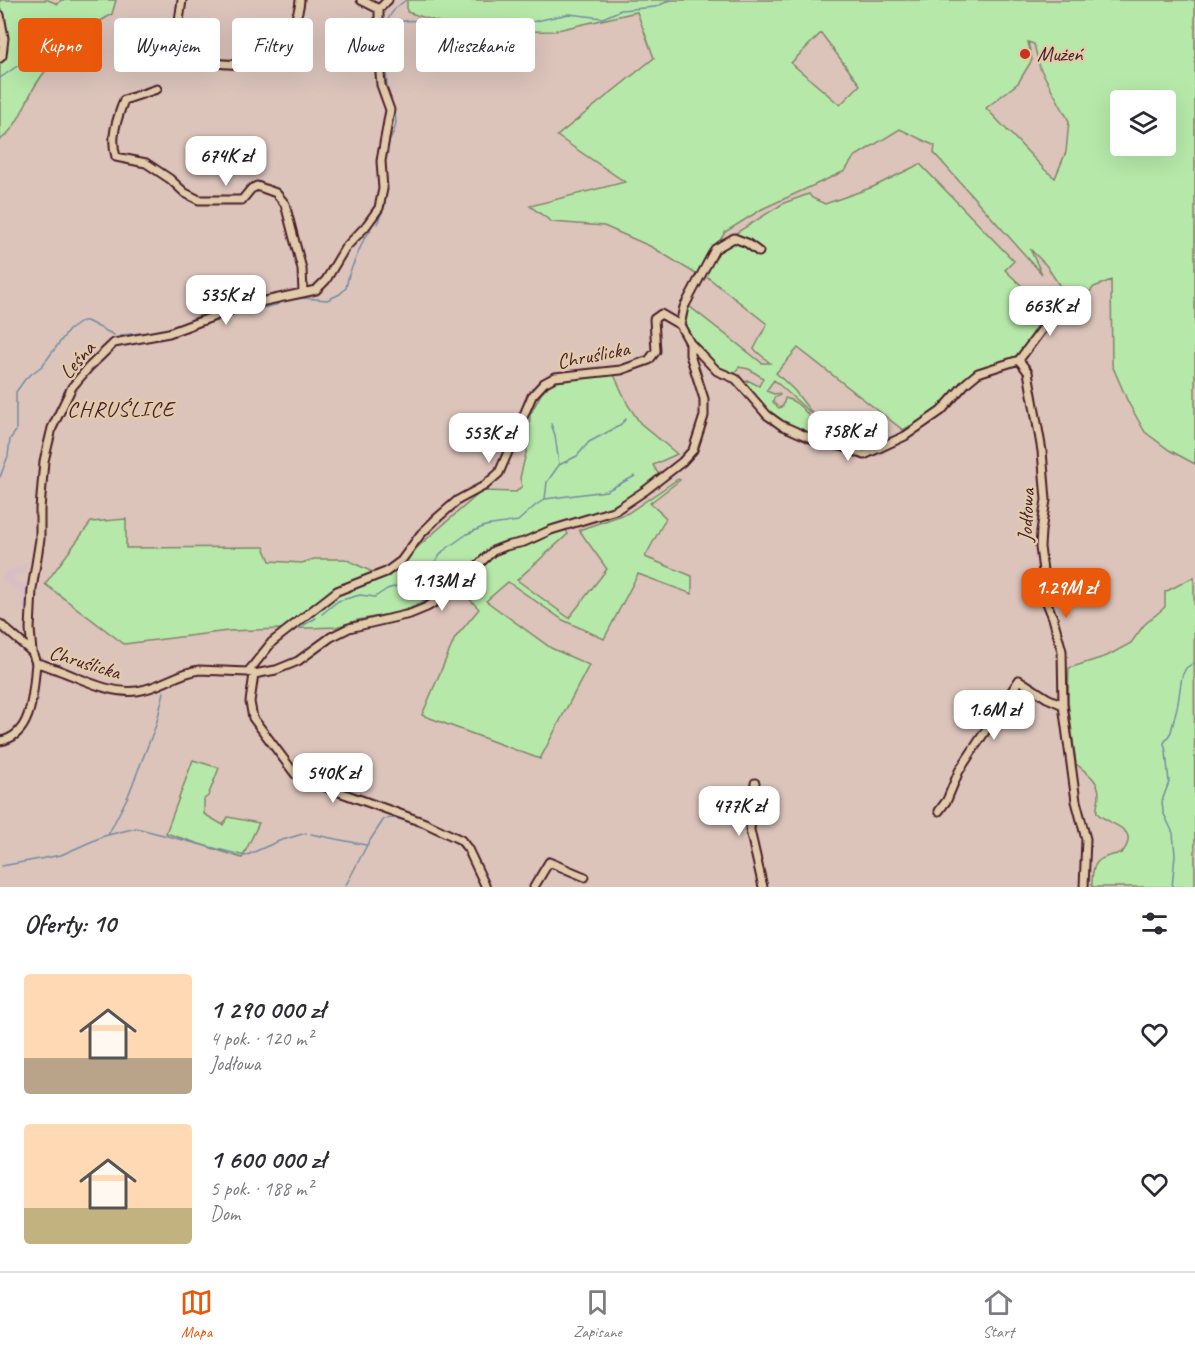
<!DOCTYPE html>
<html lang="pl">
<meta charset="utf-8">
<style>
body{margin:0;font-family:Caveat,sans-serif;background:#f2f2f3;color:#2b2b33;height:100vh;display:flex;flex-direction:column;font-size:22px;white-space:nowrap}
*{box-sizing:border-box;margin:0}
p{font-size:20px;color:#7c7c81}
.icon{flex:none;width:33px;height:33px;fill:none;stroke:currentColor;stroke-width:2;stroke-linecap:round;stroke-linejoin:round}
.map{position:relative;height:887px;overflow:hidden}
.side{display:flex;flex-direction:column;background:#fff;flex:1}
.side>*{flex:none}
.guide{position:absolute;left:18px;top:18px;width:600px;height:54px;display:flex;gap:12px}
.controls{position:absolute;left:1110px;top:90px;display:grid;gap:12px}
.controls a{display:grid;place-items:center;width:66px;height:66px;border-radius:6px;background:#fff;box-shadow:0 6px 24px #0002;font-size:30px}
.price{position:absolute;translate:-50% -51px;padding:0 14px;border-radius:12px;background:#fff;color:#222;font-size:20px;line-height:39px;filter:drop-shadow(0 2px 3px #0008)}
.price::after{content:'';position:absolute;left:50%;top:36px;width:18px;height:14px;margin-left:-9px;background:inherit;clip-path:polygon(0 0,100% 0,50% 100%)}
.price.active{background:#ea580c;color:#fff}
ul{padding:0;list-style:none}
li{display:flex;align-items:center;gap:18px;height:150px;padding:0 24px}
li span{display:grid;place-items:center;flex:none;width:168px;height:120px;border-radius:6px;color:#555}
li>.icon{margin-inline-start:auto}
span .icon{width:72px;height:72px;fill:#fffc;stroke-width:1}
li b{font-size:26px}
h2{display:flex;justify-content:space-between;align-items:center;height:72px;padding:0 24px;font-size:26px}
.chip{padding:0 21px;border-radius:6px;background:#fff;box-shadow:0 6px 24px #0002;font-size:21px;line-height:54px}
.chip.active{background:#ea580c;color:#fff}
.menu{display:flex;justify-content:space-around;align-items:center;height:84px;border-top:2px solid #e1e1e2;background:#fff;font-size:16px;color:#7c7c81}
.menu a{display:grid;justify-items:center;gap:3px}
.menu .active{color:#ea580c}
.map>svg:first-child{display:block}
.built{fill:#d8bfc6}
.green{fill:#b6e9a9;stroke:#80846a;stroke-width:1.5;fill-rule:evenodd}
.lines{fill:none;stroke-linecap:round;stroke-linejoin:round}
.stream{stroke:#728ba1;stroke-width:1.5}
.street-casing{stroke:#4a1f2b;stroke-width:11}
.street{stroke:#e2cbab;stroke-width:7}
.poi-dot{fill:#c8321e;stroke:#e2cbab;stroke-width:2}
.labels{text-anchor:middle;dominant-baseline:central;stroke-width:5;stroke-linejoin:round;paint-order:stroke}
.poi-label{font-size:21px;fill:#4a1f2b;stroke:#e2cbab;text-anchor:start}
.street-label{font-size:21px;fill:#4a1f2b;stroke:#e2cbab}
.neighbourhood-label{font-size:22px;letter-spacing:1.5px;fill:#4a1f2b;stroke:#e2cbab}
</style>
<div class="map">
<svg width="1195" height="887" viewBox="0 0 1195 887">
<rect width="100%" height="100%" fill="#dcc4bb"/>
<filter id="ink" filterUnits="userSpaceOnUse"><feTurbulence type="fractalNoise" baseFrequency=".0167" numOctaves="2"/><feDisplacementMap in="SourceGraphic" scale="12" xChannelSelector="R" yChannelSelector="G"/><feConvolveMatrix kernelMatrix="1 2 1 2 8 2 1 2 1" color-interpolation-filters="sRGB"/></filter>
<g filter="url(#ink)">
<path class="built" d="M 26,564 L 27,572 L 15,575 L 14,579 L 15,581 L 31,587 L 28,611 L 22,610 L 22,592 L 1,580 L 6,571 Z"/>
<path class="green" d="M 0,0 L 48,0 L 58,4 L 61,0 L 116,0 L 112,14 C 81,32 54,55 35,86 C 24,104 18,128 0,140 Z
M 407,0 L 1195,0 L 1195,464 L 1169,450 L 1145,432 L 1128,402 L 1112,365 L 1111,280 L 1094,287 L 1085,297 L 1065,294 L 1046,265 L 1030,249 L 1042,274 L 934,153 L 935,146 L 900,129 L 854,157 L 845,171 L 762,209 L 725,232 L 699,276 L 652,247 L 604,226 L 552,222 L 530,206 L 625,182 L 557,136 L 654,58 L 637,12 L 553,31 L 470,32 L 407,12 ZM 821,33 L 860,85 L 840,105 L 791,63 ZM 1028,42 L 1034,44 L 1040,68 L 1069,121 L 1066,152 L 1055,178 L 1045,170 L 986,108 L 1018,83 L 1032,60 ZM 1120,100 L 1166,100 L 1166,146 L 1120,146 Z
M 920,164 L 1014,261 L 1005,270 L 1050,313 L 1036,326 L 1030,340 L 1013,359 L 980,368 L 960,385 L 944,407 L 903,430 L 798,348 L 776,373 L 794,390 L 815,417 L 774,380 L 766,391 L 774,394 L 779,393 L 780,395 L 774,398 L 773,402 L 779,408 L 783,406 L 785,398 C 801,401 815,423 822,437 L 821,440 C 785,424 769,416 744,384 L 747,380 L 759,386 L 763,378 L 749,369 L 739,367 L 734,374 L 721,371 L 702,354 L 688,333 L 686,322 L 688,308 L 690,307 L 762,363 L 770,363 L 754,349 L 767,324 L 705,275 L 716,253 L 728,238 L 784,203 L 809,194 L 812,198 L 825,204 L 873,187 Z
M 614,375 L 628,405 L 640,423 L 677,454 L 653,465 L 659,475 L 641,491 L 603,511 L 579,517 L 566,530 L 568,534 L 517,580 L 569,618 L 607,569 L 579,530 L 628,513 L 678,479 L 680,480 L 650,503 L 666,518 L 645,557 L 692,576 L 692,594 L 638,574 L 604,639 L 563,620 L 508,582 L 486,601 L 551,648 L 589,665 L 540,759 L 422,715 L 455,638 L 479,609 L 461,590 L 447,580 L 443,585 L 440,594 L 400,612 L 358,620 L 336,627 L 228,631 L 124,644 L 45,584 L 91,522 L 126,519 L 126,548 L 264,547 L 270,561 L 302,563 L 314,559 L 345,559 L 383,577 L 482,491 L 516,492 L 522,486 L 520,478 L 529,441 L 530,415 L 541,394 L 551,383 L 576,378 Z
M 1194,577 L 1195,887 L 1092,887 C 1091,861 1098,857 1122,853 C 1142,827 1109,826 1097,813 C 1096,806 1099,801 1099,794 C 1099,780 1086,772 1076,764 L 1068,701 L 1069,668 L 1107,656 L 1131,643 L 1144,625 L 1165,607 L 1165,592 Z
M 193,760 L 219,768 L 208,796 L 204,799 L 204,814 L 223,825 L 228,817 L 259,823 L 242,858 L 166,833 Z"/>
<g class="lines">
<path class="stream" d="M 386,24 C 398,22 413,18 424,23 C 430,26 434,32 439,35 C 455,42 470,36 483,27 L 503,28 L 569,14 L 603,18 L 621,10 L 655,7 L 671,0
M 386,58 C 386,30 380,18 406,0
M 386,64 L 387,90
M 0,78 L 56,39 L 77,19
M 387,146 C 393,134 400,123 393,109
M 377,224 L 385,205 L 386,186
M 239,310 L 263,308 L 276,305 L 285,300 L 304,298 L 327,300 L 340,294 L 346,288 L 349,274 L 364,239 L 371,230
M 183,324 L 199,316
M 121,335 L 162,331
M 551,424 L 555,435 L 559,464
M 0,477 L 8,456 L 10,439 L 16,431 L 16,392 L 26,378 L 42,366 L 69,330 L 82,321 L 87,321 L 114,335
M 545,499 L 606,491 L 635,476
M 322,614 L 338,601 L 360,595 L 375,597 L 387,589 L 400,585 L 408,576 L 423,565 L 435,562 L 443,551 L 467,534 L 485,526 L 518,521 L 536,505 L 545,499 L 547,482 L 559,465 L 577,456 L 589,442 L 619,426 L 626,419
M 288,634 L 316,618
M 229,675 L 248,676
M 311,834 L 366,845
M 108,835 L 128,796 L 156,725 L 164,692
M 470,860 L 481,887
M 2,866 L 61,855 L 104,836 L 136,828 L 245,856 L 279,841 L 306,833
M 345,887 L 367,845 L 384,819 L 392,818 L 400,819 C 423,827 455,835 468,856
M 1172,887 L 1175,855 L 1173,833 L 1163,812 L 1162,801 L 1169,782 L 1166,752 L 1164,743 L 1171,732 L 1178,703 L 1182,676 L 1186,668 L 1195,662"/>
<defs>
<path id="street" d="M 182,0 C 180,16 174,40 184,54 C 190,63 199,62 209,62 C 217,63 228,65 236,64 C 266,59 298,31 300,0
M 379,9 L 388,0
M 0,15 L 4,38 L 2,56 L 0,58
M 157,89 L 124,100 C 117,119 110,137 116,157 L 146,163 L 170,179 L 185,193 L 199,200 L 242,200 L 251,189 L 257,186 L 276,193 L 285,204 L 302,269 L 303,293
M 680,325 L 684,307 L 715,249 L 734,238 L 747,243 L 759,252
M 690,343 L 717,371 L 736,379 L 767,415 L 781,425 L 817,441 L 844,447 L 864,455 L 905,436 L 941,411 L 966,383 L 978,373 L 1019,360 L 1064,300
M 1019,360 L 1028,372 L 1042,451 L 1046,500 L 1041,531 L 1040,547 L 1047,603 L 1053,618 L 1062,651 L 1063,705 L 1076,801 L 1086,839 L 1084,887
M 0,624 L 32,652
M 36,663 L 32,652 L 30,629 L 32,589 L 40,539 L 40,509 L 44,461 L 52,428 L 72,387 L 89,367 L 114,343 L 169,333 L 242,306 L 316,290 L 326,280 L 345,248 L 366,226 L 379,208 L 383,189 L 381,161 L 390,110 L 381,85 L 379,62 L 379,9 L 361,0
M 254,674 L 250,702 L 253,718 L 295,774 L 328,788 L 425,823 L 461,840 L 468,849 L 486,887
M 0,741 C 34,736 33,689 36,663 C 69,670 102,695 137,691 C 160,688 177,673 199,670 L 248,672 L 254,674 L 276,670 L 298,661 L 331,637 L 349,628 L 410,614 L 427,607 L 445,596 L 493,551 L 506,546 L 524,542 L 551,530 L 616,510 L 646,490 L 682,462 L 693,450 L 704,416 L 704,399 L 690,355 L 690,343 L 680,325 L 661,314 L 654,319 L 656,351 L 649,360 L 621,370 L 555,377 L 544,383 L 532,396 L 499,473 L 484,486 L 458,500 L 436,519 L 420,535 L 401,561 L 386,572 L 337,591 L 272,642 L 248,672
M 755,783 L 750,830 L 763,887
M 939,811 L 947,800 L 959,771 L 1019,680 L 1047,698 L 1063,705
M 534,887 L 549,862 L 585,877"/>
</defs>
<use href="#street" class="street-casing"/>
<use href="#street" class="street"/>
</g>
</g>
<circle class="poi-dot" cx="1025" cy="54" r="6"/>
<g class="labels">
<g class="poi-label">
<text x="1037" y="54">Mużeń</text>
</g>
<g class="street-label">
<text transform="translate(593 355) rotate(-11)">Chruślicka</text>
<text transform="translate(77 360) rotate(-49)">Leśna</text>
<text transform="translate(1026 515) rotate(-87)">Jodłowa</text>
<text transform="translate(85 662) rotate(17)">Chruślicka</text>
</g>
<g class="neighbourhood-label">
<text x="121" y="409">CHRUŚLICE</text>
</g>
</g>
</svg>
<div class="controls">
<a><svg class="icon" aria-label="layers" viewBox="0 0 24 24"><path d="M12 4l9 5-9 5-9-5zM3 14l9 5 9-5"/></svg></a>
</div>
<b class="price" style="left:226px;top:187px">674K zł</b>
<b class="price" style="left:226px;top:326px">535K zł</b>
<b class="price" style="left:1050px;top:337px">663K zł</b>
<b class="price" style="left:848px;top:462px">758K zł</b>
<b class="price" style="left:489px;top:464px">553K zł</b>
<b class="price" style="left:442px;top:612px">1.13M zł</b>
<b class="price active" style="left:1066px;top:619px">1.29M zł</b>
<b class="price" style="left:994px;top:741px">1.6M zł</b>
<b class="price" style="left:333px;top:804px">540K zł</b>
<b class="price" style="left:739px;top:837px">477K zł</b>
<div class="guide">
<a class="chip active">Kupno</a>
<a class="chip">Wynajem</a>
<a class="chip">Filtry</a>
<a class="chip">Nowe</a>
<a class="chip">Mieszkanie</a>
</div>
</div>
<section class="side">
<h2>Oferty: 10<svg class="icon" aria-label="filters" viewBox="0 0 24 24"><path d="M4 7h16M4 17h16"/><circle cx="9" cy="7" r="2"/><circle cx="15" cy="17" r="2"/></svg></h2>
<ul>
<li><span style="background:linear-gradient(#ffd9b3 70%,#b9a48a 0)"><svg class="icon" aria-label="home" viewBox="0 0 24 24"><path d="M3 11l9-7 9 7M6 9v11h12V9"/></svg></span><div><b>1 290 000 zł</b><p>4 pok. · 120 m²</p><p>Jodłowa</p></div><svg class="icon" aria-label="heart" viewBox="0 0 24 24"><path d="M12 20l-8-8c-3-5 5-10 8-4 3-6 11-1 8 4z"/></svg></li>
<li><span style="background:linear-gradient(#ffd9b3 70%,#c2b280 0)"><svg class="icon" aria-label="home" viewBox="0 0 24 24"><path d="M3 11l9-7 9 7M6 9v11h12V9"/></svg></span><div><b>1 600 000 zł</b><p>5 pok. · 188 m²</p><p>Dom</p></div><svg class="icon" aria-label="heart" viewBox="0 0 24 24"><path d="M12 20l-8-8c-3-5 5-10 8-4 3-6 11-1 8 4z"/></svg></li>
</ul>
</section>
<nav class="menu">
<a class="active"><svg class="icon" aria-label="map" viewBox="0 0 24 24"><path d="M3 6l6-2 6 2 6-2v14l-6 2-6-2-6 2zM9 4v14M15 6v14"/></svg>Mapa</a>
<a><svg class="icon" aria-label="saved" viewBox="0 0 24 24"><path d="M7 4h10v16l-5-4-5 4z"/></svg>Zapisane</a>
<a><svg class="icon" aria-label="home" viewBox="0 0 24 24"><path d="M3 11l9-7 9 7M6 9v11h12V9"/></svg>Start</a>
</nav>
